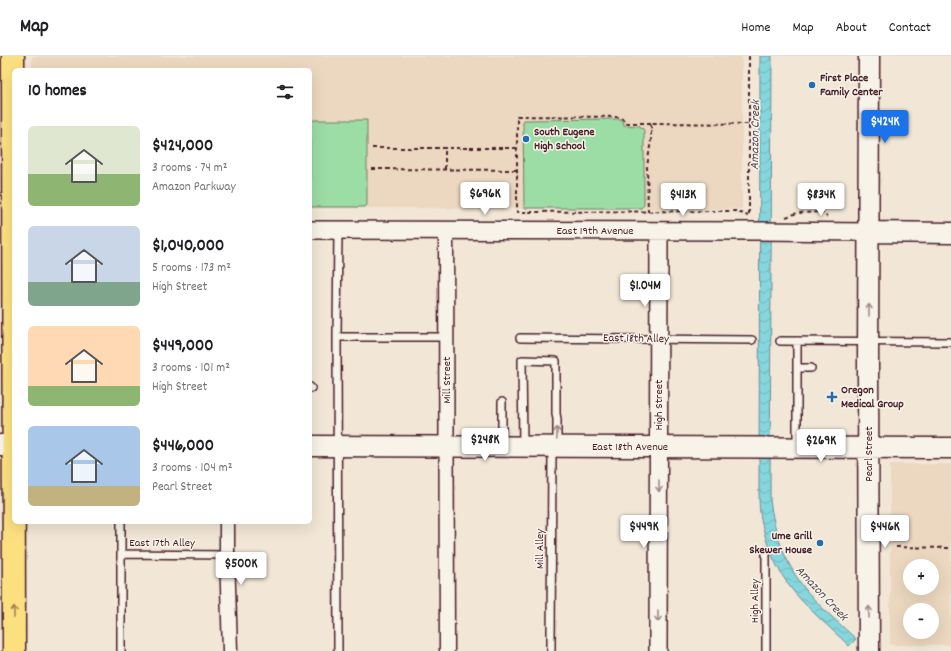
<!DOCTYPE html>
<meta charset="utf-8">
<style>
body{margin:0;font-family:Dekko,sans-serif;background:#f2f2f2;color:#202124;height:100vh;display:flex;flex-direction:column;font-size:15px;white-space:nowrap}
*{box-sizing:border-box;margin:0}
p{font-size:13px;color:#757577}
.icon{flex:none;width:22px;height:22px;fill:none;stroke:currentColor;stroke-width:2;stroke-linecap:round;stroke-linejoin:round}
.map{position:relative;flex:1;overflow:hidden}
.panel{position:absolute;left:12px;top:12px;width:300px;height:456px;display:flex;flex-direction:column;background:#fff;border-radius:6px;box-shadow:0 4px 16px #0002}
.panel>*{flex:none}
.tools{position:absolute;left:903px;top:503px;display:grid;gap:8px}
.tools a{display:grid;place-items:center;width:36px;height:36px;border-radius:50%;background:#fff;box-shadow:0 4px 16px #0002;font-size:20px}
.price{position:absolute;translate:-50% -34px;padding:0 9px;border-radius:4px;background:#fff;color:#222;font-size:13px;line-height:26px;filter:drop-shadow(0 1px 2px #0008)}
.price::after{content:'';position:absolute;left:50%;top:24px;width:12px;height:9px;margin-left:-6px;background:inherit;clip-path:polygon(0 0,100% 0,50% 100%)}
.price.active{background:#1a73e8;color:#fff}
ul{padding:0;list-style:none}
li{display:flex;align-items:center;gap:12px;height:100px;padding:0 16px}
li span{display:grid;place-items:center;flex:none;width:112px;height:80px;border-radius:6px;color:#555}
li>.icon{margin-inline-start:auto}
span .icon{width:48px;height:48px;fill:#fffc;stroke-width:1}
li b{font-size:17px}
h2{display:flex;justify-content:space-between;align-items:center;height:48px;padding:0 16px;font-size:17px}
header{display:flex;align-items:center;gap:24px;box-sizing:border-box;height:56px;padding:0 20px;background:#fff;border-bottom:1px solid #e0e0e0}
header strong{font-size:19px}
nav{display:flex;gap:22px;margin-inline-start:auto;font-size:14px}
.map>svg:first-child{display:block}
.built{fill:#ecd8c0;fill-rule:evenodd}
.green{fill:#9cdca5;stroke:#737e68}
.water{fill:url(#water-waves);stroke:#6d8d96}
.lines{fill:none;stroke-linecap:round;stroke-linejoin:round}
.service-casing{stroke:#4a1f2b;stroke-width:10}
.minor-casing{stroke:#4a1f2b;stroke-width:17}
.tertiary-casing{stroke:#4a1f2b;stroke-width:20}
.secondary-casing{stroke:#4a1f2b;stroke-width:23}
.primary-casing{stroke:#4a1f2b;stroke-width:25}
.path{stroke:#4a1f2b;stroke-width:2;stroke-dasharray:4 3;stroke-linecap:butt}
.service{stroke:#f7f3e8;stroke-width:7}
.minor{stroke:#f7f3e8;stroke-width:14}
.tertiary{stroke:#f7f3e8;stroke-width:17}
.secondary{stroke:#f7f3e8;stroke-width:20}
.primary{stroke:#fce080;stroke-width:22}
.oneway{stroke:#a0898a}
.oneway2{stroke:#a38056}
.poi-dot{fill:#1f6fb2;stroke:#f7f3e8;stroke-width:1.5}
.labels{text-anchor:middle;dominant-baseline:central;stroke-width:3;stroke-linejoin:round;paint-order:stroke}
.poi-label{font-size:12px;font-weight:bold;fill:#4a1f2b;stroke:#f7f3e8;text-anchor:start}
.street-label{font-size:12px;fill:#4a1f2b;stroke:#f7f3e8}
.water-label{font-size:13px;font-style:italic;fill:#594d58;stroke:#f7f3e8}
</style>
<header>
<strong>Map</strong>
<nav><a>Home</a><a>Map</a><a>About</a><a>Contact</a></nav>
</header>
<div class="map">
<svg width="951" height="595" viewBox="0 0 951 595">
<defs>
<pattern id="water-waves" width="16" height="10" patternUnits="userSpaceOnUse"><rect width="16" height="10" fill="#85d6dd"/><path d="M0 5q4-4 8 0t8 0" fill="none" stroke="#74b7be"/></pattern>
</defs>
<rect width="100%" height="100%" fill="#f2e7d6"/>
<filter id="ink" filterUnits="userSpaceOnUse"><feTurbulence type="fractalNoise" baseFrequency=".025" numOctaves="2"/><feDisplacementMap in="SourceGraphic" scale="8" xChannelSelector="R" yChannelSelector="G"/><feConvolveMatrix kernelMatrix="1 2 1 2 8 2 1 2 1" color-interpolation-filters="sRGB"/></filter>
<g filter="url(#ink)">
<path class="built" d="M 32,0 L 742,0 L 742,153 L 310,152 L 310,14 L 32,14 Z
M 890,408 L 951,408 L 951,589 L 890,589 ZM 910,510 L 932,510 L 932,532 L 910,532 ZM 910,554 L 932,554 L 932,576 L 910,576 Z"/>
<path class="green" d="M 621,63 L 624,69 L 640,70 L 644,74 L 644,149 L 641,152 L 524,152 L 523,64 Z
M 310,64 L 367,64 L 367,149 L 365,151 L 310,151 Z"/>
<path class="water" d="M 760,0 L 772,0 L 770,444 C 774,475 784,504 802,529 C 817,549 838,566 856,583 L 849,590 C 831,572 810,555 794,536 C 776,514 764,485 760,457 C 759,450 759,442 759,435 Z"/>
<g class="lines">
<defs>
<path id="service" d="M 337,281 L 447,281
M 520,282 L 752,284
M 780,285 L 951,286
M 797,285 L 797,391
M 797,312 L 811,312
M 310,331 L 311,332
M 502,390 L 502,346
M 523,390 L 522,304 L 556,305 L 556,358 L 557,363 L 557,390
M 121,466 L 121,595
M 766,495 L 766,595
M 121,498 L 227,499
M 338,595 L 337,281 L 338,174
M 551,595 L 552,391"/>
<path id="minor" d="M 446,174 L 447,594
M 227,466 L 227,499 L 230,595"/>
<path id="tertiary" d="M 310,174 L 757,175 L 869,176
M 658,595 L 659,175"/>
<path id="secondary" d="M 869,176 L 951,177
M 0,389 L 14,389
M 310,390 L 951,392
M 869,595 L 868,313 L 869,0"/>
<path id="primary" d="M 13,0 L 14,595"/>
</defs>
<use href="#service" class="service-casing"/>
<use href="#minor" class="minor-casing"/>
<use href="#tertiary" class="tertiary-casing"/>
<use href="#secondary" class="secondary-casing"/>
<use href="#primary" class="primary-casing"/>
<path class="path" d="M 749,0 L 749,161
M 651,67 L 626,67 L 621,61 L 517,60 L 517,156 L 735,155 L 748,160
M 372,92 L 517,92
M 372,113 L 517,114
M 445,113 L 445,92
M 648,156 L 647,111 L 651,84 L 651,67 L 749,68
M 786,161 L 797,157 L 822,156 L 827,161
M 896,491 L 951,492"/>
<use href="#service" class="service"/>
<use href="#minor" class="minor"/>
<use href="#tertiary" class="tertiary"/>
<use href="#secondary" class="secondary"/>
<use href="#primary" class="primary"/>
</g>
<defs><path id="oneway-shaft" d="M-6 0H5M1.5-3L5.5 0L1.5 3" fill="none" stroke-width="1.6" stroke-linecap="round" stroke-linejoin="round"/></defs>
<g class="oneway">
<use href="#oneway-shaft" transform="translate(869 254) rotate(-90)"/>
<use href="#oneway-shaft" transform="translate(557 377) rotate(-89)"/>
<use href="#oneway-shaft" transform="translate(659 430) rotate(90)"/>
<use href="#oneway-shaft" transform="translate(869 556) rotate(-90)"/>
<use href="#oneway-shaft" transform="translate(658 560) rotate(90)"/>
</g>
<use class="oneway2" href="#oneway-shaft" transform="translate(14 556) rotate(-90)"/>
</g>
<g class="poi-dot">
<circle cx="812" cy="29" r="4"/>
<circle cx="526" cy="83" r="4"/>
<path d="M830 335h4v4h4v4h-4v4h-4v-4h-4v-4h4z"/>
<circle cx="820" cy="487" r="4"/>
</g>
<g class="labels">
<g class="poi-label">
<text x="820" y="22">First Place<tspan x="820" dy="14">Family Center</tspan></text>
<text x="534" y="76">South Eugene<tspan x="534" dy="14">High School</tspan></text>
<text x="841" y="334">Oregon<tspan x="841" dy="14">Medical Group</tspan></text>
<text x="812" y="480" text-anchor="end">Ume Grill<tspan x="812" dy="14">Skewer House</tspan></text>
</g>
<g class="street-label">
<text x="595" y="175">East 19th Avenue</text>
<text transform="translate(636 283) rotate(1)">East 18th Alley</text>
<text transform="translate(447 324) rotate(-90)">Mill Street</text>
<text transform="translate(659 349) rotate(-90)">High Street</text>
<text x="630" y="391">East 18th Avenue</text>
<text transform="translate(869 398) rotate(-90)">Pearl Street</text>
<text x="162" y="487">East 17th Alley</text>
<text transform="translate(540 493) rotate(-90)">Mill Alley</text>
<text transform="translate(755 545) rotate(-90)">High Alley</text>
</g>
<g class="water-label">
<text transform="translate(756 79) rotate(-89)">Amazon Creek</text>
<text transform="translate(821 538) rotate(47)">Amazon Creek</text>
</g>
</g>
</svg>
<div class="tools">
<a>+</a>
<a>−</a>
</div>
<b class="price active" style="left:885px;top:88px">$424K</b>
<b class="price" style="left:485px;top:160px">$696K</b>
<b class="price" style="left:683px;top:161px">$413K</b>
<b class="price" style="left:821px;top:161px">$834K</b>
<b class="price" style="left:645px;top:252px">$1.04M</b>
<b class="price" style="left:485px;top:406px">$248K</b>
<b class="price" style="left:821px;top:407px">$269K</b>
<b class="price" style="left:644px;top:493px">$449K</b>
<b class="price" style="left:885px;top:493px">$446K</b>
<b class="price" style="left:241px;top:530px">$500K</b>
<section class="panel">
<h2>10 homes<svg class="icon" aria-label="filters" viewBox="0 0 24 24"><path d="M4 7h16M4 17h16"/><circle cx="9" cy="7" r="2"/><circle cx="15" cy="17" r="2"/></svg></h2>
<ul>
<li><span style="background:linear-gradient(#dfe7d0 60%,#8fb573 0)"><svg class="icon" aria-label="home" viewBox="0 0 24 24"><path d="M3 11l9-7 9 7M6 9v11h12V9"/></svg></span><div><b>$424,000</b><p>3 rooms · 74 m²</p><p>Amazon Parkway</p></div></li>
<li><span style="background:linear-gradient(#c9d6e8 70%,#7fa58c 0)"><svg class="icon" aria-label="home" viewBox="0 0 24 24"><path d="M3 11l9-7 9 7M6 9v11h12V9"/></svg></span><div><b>$1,040,000</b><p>5 rooms · 173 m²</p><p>High Street</p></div></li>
<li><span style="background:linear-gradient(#ffd9b3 75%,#8fb573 0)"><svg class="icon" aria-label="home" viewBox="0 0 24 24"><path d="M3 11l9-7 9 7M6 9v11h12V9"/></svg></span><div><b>$449,000</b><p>3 rooms · 101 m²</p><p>High Street</p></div></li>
<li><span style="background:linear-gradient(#a9c7e8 75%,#c2b280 0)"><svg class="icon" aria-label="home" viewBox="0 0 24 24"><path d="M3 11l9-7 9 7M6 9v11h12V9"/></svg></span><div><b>$446,000</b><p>3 rooms · 104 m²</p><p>Pearl Street</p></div></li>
</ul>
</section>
</div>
